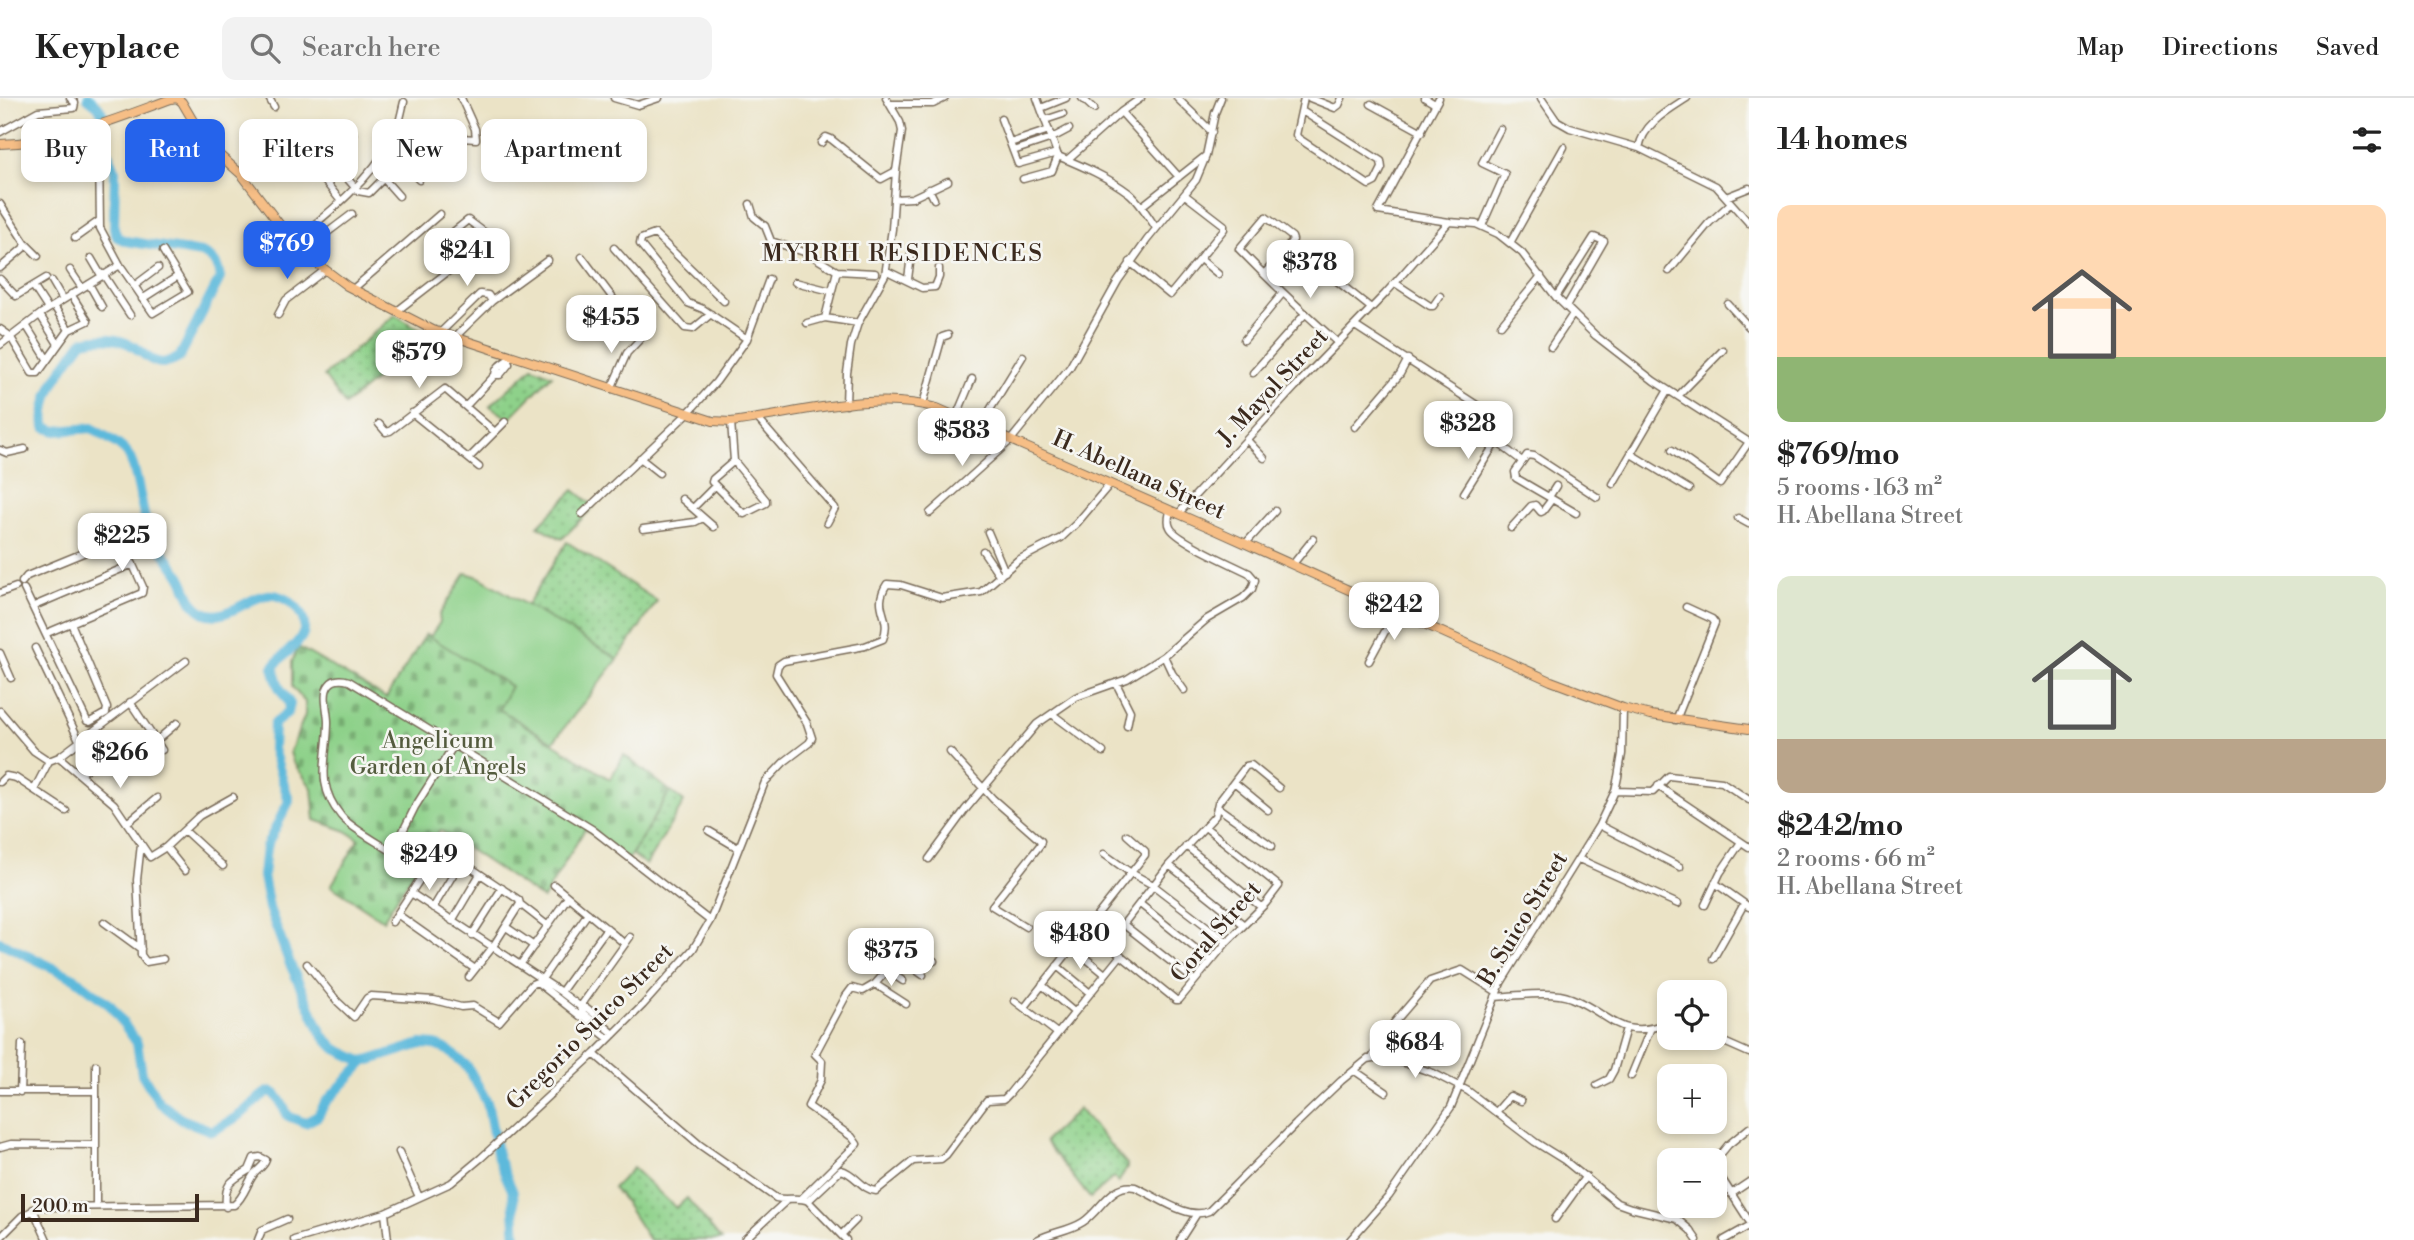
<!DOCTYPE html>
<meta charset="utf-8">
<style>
body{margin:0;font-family:"Libre Bodoni",serif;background:#f2f2f2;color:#222;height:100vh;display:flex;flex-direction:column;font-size:26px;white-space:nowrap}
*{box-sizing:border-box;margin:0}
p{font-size:23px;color:#767676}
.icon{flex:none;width:38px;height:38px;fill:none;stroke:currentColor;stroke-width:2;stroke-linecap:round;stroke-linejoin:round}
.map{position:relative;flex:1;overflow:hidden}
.sheet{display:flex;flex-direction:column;background:#fff;width:665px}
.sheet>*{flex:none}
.banner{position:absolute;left:21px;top:21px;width:665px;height:63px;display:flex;gap:14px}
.fabs{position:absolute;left:1657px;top:882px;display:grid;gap:14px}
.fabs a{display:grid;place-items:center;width:70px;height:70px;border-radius:14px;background:#fff;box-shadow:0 4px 10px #0003;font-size:35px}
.scale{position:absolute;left:21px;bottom:18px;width:178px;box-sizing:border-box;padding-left:7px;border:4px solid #3b2a1e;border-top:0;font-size:19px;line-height:24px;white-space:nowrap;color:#3b2a1e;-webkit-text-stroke:5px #f6f6f2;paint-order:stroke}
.price{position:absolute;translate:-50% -60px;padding:0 16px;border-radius:14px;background:#fff;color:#222;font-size:23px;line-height:46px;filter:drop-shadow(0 2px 4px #0008)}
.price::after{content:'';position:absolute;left:50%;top:42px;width:21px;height:16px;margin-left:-10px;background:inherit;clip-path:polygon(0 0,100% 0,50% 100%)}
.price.selected{background:#2563eb;color:#fff}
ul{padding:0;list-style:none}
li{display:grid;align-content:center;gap:14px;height:371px;padding:0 28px}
li span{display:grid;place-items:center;height:217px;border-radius:14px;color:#555}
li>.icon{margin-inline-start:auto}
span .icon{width:126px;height:126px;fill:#fffc;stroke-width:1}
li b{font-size:30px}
h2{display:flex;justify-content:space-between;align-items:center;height:84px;padding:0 28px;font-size:30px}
.tag{padding:0 24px;border-radius:14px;background:#fff;box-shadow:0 4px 10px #0003;font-size:24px;line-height:63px}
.tag.selected{background:#2563eb;color:#fff}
header{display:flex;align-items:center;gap:42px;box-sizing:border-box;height:98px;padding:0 35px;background:#fff;border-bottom:2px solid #e0e0e0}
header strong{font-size:33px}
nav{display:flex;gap:38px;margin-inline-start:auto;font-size:24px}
.search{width:490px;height:63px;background:#f2f2f2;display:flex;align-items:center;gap:18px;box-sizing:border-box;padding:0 24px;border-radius:14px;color:#767676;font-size:26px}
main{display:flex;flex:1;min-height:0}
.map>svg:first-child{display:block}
.grass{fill:url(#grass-dots);stroke:#647e54;stroke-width:2}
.cemetery{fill:url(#cemetery-stones);stroke:#647e54;stroke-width:2}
.park{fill:#8ed18a;stroke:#647e54;stroke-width:2}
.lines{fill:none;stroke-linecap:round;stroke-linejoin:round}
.river{stroke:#5db9db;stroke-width:10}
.minor-casing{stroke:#796b59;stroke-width:9}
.major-casing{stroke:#796b59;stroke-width:10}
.minor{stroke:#fff;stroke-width:6}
.major{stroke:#f6be86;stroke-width:8}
.labels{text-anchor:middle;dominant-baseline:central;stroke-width:5;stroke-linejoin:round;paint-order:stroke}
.street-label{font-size:23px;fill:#3b2a1e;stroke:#f6f6f2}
.park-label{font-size:23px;fill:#545c3e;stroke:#f6f6f2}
.neighbourhood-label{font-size:24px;letter-spacing:2px;fill:#3b2a1e;stroke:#f6f6f2}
</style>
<header>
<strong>Keyplace</strong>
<div class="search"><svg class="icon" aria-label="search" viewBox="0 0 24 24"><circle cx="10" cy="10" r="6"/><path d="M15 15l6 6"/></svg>Search here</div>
<nav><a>Map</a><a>Directions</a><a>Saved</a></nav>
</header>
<main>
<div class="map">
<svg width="1749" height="1142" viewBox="0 0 1749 1142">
<defs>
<pattern id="grass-dots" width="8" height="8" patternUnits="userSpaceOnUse" patternTransform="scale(1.75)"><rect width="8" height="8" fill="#8ed18a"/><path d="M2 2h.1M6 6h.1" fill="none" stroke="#75aa70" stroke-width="1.8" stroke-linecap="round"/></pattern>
<pattern id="cemetery-stones" width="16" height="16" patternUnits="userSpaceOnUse" patternTransform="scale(1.75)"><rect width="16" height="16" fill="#8ed18a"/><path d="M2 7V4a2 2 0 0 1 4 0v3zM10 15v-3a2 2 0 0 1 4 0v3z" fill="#75aa70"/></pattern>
</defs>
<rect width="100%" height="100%" fill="#f6f6f2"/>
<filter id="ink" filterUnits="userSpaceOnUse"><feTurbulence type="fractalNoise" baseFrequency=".0143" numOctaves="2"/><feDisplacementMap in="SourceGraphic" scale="14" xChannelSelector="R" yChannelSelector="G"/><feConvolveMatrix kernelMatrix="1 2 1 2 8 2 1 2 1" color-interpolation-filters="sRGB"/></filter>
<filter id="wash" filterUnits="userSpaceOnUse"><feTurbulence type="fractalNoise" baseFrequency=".00686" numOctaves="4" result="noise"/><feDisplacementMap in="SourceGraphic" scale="28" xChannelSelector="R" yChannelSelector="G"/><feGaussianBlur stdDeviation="1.57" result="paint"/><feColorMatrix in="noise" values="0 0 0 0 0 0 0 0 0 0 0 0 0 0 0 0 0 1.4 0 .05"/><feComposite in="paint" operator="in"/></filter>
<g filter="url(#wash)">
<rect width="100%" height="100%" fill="#ebe3c6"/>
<path class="grass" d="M 395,217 L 419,231 C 404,263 371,284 345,307 L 324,278 Z
M 533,269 L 552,277 L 509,321 L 490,308 Z
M 574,392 L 594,408 L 562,441 L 538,428 Z
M 567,444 L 657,503 L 618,561 L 527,507 Z
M 670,693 L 684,704 L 646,767 L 632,756 Z
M 1079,1011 L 1127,1066 L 1127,1070 L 1118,1085 L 1114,1079 L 1090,1100 L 1045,1043 Z
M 633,1070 L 676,1110 L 687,1100 L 721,1142 L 649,1142 L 622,1100 L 613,1090 Z"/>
<path class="cemetery" d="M 426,536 L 512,589 L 499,611 L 610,681 L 624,657 L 670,693 L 628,762 L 585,731 L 543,801 L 440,732 L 383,822 L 331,788 L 359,741 L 346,733 L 315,722 L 312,690 L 293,664 L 290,654 L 305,617 L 305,604 L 292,589 L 292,564 L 298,549 L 386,600 Z"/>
<path class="park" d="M 466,475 L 479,479 L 618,561 L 553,644 L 499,611 L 511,588 L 430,539 L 440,524 L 439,517 Z"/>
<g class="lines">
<path class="river" d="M 88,0 L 98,8 L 103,17 L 104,46 L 115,71 L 114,130 L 117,139 L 126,143 L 201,155 C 214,160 218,166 220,180 L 179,260 C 175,261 168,264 163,265 C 151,265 142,254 133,248 C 116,239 101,239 83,243 C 63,271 41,293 45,329 L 56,333 L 92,330 C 102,337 119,345 127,355 C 138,369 141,416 149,433 C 157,450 173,464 182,481 C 186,489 189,499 194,506 C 217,534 246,499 267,497 C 286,494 312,518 302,538 C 296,549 281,558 273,569 L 279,589 L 290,606 L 288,614 L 274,626 L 273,651 L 289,703 L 266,749 L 263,778 L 269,810 L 290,866 L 323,938 L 336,951 L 364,964 L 421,946 L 435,947 L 448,952 L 467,968 L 487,1004 L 498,1060 L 513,1094 L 516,1142
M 0,844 L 76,881 L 111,908 L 137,945 L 142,976 L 159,1004 L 181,1021 L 212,1033 C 223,1027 236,1021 246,1012 C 271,990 271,983 288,1018 L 305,1025 L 318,1018 L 325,1005 L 364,964"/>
</g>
</g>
<g filter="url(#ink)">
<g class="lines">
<defs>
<path id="minor" d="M 269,0 L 274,9
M 614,0 L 638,7 L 659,0
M 1037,0 L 1058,58 C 1082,68 1108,79 1129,95 C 1140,104 1148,118 1156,130
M 1082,0 L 1094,11
M 1177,0 L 1212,34
M 1310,0 L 1335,10 L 1339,7 L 1342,0
M 1425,0 L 1435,6
M 1439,0 L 1378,113 L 1449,124 L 1476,126 L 1498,136 L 1522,155 L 1556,199 L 1596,238 L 1654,283 L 1749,344 L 1720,386 L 1672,352
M 1541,0 L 1556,22 L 1570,30 L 1639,50 L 1716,88 L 1749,125
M 890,6 L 933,6 L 945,0
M 1371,6 L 1422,34
M 1041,10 L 1066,0
M 1302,13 L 1381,63 L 1382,70 L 1375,84 L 1369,87 L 1298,40 L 1296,37 L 1304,0
M 1121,14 L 1179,79
M 1001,21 L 1018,66 L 1057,55
M 1045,22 L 1063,16
M 84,31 L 99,50 L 100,130 L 120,167 L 153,215 L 188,194 L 163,153
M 0,34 L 38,13 L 74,10 L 75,5 L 70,0
M 353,36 L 328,58 L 358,93 L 369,95 L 401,63 L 419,82
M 446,39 L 476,41 L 475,31 L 461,0
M 821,45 L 826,39 L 831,41 L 881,81 L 896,73
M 1010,45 L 1049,32
M 1639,50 C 1643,26 1667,13 1687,0
M 1013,53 L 1052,40 L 1069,31
M 1067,62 L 1121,14 L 1141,0
M 315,71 L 340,102
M 384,81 L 399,98
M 1023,81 L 1052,73 L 1058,58
M 929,91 L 934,101
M 1726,99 L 1749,90
M 894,101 L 912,100 L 948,83
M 0,106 L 25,145 L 38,158
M 750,106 L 754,119 L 765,128 L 771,143 L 807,155 L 837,173 L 875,175
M 1142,108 L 1204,59
M 1482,128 L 1505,76 L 1482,65 L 1500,31
M 75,140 L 99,123
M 293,144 C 329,115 370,82 393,41 C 399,30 401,15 404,4
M 1510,145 L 1564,49
M 614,150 L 685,230 L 693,231 L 711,216
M 303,153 L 352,116
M 1304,157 L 1371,210
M 582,159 L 642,239 L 627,255 L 611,291
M 91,160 L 101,177
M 1200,161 L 1218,176
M 1130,164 L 1170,197 L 1224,131 L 1224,127 L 1185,97
M 0,170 L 27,147
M 70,172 L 82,190
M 887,173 L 922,190 L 935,189 L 939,179 L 939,170
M 1669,173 L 1709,125 L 1731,105
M 1265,175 L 1293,142 L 1292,139 L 1266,119 L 1239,151 C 1271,184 1304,215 1338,245
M 103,176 L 130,217
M 0,181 L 16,198 L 46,180
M 908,181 L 912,150
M 52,183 L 63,202
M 795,184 L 831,193
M 1395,185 L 1430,208 L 1433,208 L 1440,198
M 89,186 L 102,209
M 134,188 L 158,170
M 35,191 L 48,211
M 353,191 L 440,116
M 1556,199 L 1594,139 L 1604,143 L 1566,209
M 142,201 L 178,178
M 724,203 L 655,136 L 641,141 L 640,146 L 688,205 L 703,211 L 747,241
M 1728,206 L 1749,229
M 54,208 L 69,232
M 397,213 L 454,169 L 454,157 L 443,142 L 468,122 L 484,134 L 454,157
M 40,217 L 58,246
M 278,217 L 286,202 L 325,172
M 825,220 L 858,225
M 807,225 L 825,220 L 837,173
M 26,227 L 47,261
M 1501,227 L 1541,178
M 1355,228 L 1483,311 L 1478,330 L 1522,363
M 0,231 L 10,238 L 32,275 L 38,275 L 69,232 L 88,223 L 71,196
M 440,235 L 480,196 L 488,197 L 492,203
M 454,240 L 492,203 L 548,162
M 1244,242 L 1282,196
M 0,247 L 42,215 L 120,167
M 1551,249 L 1573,216
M 1253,275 L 1305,216
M 495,277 C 496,268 503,265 509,261
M 1678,298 L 1723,252
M 923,306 L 942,239 L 948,237
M 846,307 L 847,275 L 851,247 L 858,225 L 885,177 L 892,131 L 896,73 L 902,33 L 900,24 L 886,0
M 466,308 L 495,277 L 500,277 L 509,266 L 507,263
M 412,315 L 479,369
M 956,319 L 972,281
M 758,321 L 835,410 L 827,425
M 731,324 L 734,363
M 379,326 L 386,334 L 390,333 L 445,291 L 495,334
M 980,328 L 1023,258
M 1355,329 L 1400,276 L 1408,261
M 1247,342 L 1264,360
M 0,352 L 7,355 L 25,351
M 1631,356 L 1689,391
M 469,360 L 505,324
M 640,360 L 659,375
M 734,363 L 766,402 L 766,405 L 744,416 L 712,384 L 713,381 Z
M 1613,386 L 1668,292
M 1464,395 L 1496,344
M 1549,399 L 1556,388
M 682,401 L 714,429
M 1552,401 L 1516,380 L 1515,374 L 1527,357 L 1534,358 L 1597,399
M 693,410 L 715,388
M 930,415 L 1010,343 L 1070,269 L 1118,183 L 1147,142 L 1196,82 L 1206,58 L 1215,15 L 1221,0
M 582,416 L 688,315 L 716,284 L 747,241 L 769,181
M 1178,416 L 1295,289 L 1385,196 L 1449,124
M 1738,420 L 1749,426
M 1511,430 L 1531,408 L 1535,407 L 1541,414 L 1543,413 L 1552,401 L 1576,415
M 643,431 L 695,424 L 703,420
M 988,434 L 1005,474
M 1246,445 L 1275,413
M 983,453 L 1000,478
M 1293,466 L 1313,441
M 22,484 L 27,478 L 110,444 L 120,444 L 124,447 L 143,489 L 142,495 L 47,535
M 24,491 L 87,623 L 90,624 L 106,615 L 107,610 L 71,525
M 0,495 L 16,489
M 34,508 L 133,466
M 35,550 L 79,642
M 0,555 L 11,580
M 1164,558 L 1172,575 L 1184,592
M 1369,563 L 1396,513
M 1116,585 L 1130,613 L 1127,628
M 130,604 L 162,652
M 0,613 L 34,653 L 49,663
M 1052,616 L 1103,654
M 1676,622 L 1715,525 L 1712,521 L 1686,509
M 156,643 L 177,625
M 950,654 L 993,701 L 1041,743 L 1040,747 L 992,808 L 1026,829
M 59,659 L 114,706 L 150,759 L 166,749 L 199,718 L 233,699
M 81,676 L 100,659
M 0,684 L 6,678 L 16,680 L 66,713
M 1234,684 L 1268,712
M 1658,688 L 1749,749
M 34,692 L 49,663 L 59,659 L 186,563
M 1615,693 L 1653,694 L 1669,678 L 1722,684 L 1749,702
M 1217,709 L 1272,748
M 128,724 L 157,700
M 1599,727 L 1680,769
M 184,732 L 223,768
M 709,733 L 738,750
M 434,745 L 519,802 L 520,806 L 547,827
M 141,746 L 137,782 L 141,857 L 146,864 L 163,861
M 1186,748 L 1261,809
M 166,749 L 185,773
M 393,753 L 415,709 L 454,647
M 1104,756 L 1131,775 L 1153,787 L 1227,844
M 929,761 L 965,712 L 1037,626 L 1076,599 L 1127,581 L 1164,558 L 1207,521 L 1243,500 L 1252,491 L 1255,482 L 1249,475 C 1234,467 1175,442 1170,429 C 1167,424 1169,418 1170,413
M 1579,761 L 1678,806
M 413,766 C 396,755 351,731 341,718 C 314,685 328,660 328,624 C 328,613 322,596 329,587 C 334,580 342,581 349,583 L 592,731 L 710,823
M 1169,767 L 1243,826
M 1715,785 L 1749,809
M 554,787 L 625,846
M 411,795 L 561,894 L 582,910 L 582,914 L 594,924 L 600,924 L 614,936
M 1140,806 L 1211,863
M 1705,807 L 1720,775 L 1741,744
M 433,810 L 462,762
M 397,816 L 475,871
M 452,823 L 480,776
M 104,824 L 141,851
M 392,824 L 441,749
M 1123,826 L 1194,882
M 506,829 L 534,848
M 1087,830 L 1176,902 L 1179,902 L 1227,844 L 1266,805 L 1279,788 L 1205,729
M 472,837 L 502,790
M 1108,846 L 1169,767 L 1215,718 L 1218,705 L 1246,668 L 1251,667 L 1279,690
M 1072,849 L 1105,876
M 899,860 L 923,877
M 1713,861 L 1744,806
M 307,866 L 338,904 L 354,919 L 367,900 L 371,898 L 434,902 L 461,909 L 473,908 L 499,924 L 532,886 L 537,884 L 609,941
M 520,867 L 568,799
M 1057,868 L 1090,895
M 888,873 L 903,883
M 469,879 L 492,850 L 520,806
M 542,881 L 588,815
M 875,886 L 906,906
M 1042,887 L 1074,914
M 561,894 L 607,830
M 1495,899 C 1515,898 1553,892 1571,900 C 1612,916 1620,945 1670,924
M 1015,903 L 1057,935
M 580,909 L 630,839
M 1025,909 L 1145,757 L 1145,753 L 1127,737
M 582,910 L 587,910 L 598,919 L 600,924
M 1715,940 L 1749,955
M 594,956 L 700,1047 L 776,1100 C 787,1103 799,1098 808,1103 L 846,1142
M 1373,958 L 1393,926 L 1430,883 L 1462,872 L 1497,894
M 96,967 L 96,1107
M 1355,973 L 1386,994
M 1631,978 L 1650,932
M 1597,987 L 1609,981 L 1614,972 L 1626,930
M 0,993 L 96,993
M 20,994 L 22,946
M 1497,1013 L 1510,998 L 1521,1003
M 0,1049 L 11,1046 L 96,1047
M 399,1054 L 419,1099
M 1715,1063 L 1728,1047 L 1749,1030
M 1715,1070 L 1749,1123
M 1731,1096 L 1749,1084
M 801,1101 L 857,1046 L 852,1039 L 808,1008 L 821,982 L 822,963 L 815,956 L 846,898 L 852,890 L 863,893 L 875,886 L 908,849 L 934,863
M 808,1103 L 841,1072 C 855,1075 862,1092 876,1093 L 913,1063 L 941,1061 L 946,1057 L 987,1002 L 1004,1001 L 1009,996 L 1121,857
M 226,1109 C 224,1086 230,1083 249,1072
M 33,1111 L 47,1142
M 385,1115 L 388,1142
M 1555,1121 L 1586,1078
M 841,1137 L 856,1122
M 0,1140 L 22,1118 L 40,1109 L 234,1107 C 245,1098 246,1087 254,1076 C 259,1070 263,1070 266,1062 L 260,1059 L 254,1060 L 249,1072
M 258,1142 L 262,1132 L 287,1121
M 294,1142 L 385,1115 L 451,1085 L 481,1060 L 594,956 L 643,907 L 693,851 L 710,823 L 765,684 L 784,664 L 809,645 L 812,640 L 807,625 L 776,576 L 778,567 L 784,563 L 865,548 L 883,541 C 893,518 871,510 887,486 L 901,487 L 942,500 L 981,494 L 1018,462 L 1061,440 L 1077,425 L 1110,386
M 744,1142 L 786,1103
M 1037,1142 C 1052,1134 1069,1133 1083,1124 C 1101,1112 1111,1085 1135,1089 C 1156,1098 1188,1123 1209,1113 L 1296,1026 L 1341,983 L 1368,961 L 1385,958 L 1433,975 L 1468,993 L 1535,1044 L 1564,1062 L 1617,1105 L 1631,1110 L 1677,1121 L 1690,1132 L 1697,1142
M 1180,1142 L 1196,1117
M 1350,1142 L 1389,1098 L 1451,1009 L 1501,885 L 1599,727 L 1615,693 L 1618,679 L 1622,656 L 1623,610
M 1724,1142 L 1749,1128"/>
<path id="major" d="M 0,46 C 59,45 116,21 171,1 L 177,0 L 182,4 L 206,45 L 242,77 L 293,144 L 315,164 L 347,188 L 433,232 L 713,323 L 731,324 C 796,316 873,292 937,310 L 1204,427 L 1551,583 L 1623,610 L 1651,617 L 1749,631"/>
</defs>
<use href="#minor" class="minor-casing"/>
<use href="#major" class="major-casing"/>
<use href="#minor" class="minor"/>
<use href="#major" class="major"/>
</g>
</g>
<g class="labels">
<g class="street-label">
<text transform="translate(1273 289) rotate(-47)">J. Mayol Street</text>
<text transform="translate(1139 377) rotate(24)">H. Abellana Street</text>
<text transform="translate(1523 821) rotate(-59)">B. Suico Street</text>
<text transform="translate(1216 834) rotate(-49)">Coral Street</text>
<text transform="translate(590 929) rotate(-45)">Gregorio Suico Street</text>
</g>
<g class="park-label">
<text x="438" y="643">Angelicum<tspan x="438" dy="26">Garden of Angels</tspan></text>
</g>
<g class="neighbourhood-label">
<text x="903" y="156">MYRRH RESIDENCES</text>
</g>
</g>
</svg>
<div class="fabs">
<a><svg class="icon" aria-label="locate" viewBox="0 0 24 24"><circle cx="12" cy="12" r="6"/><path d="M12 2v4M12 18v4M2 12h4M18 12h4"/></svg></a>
<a>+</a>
<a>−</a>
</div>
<div class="scale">200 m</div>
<b class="price selected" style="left:287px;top:183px">$769</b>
<b class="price" style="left:467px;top:190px">$241</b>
<b class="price" style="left:1310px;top:202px">$378</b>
<b class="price" style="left:611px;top:257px">$455</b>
<b class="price" style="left:419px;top:292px">$579</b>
<b class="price" style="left:1468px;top:363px">$328</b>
<b class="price" style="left:962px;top:370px">$583</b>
<b class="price" style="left:122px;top:475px">$225</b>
<b class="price" style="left:1394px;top:544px">$242</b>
<b class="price" style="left:120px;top:692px">$266</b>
<b class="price" style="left:429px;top:794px">$249</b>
<b class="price" style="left:1080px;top:873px">$480</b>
<b class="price" style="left:891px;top:890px">$375</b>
<b class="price" style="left:1415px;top:982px">$684</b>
<div class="banner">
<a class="tag">Buy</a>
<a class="tag selected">Rent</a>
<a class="tag">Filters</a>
<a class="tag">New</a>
<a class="tag">Apartment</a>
</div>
</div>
<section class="sheet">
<h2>14 homes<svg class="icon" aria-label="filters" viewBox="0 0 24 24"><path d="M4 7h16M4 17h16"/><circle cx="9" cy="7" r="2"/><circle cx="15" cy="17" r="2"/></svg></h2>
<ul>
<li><span style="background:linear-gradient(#ffd9b3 70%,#8fb573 0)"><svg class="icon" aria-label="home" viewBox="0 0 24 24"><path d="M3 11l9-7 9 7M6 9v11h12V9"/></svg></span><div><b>$769/mo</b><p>5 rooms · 163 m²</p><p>H. Abellana Street</p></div></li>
<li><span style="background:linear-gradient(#dfe7d0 75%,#b9a48a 0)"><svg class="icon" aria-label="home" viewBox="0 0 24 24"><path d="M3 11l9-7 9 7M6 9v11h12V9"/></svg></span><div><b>$242/mo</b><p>2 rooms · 66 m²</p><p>H. Abellana Street</p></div></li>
</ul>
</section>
</main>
